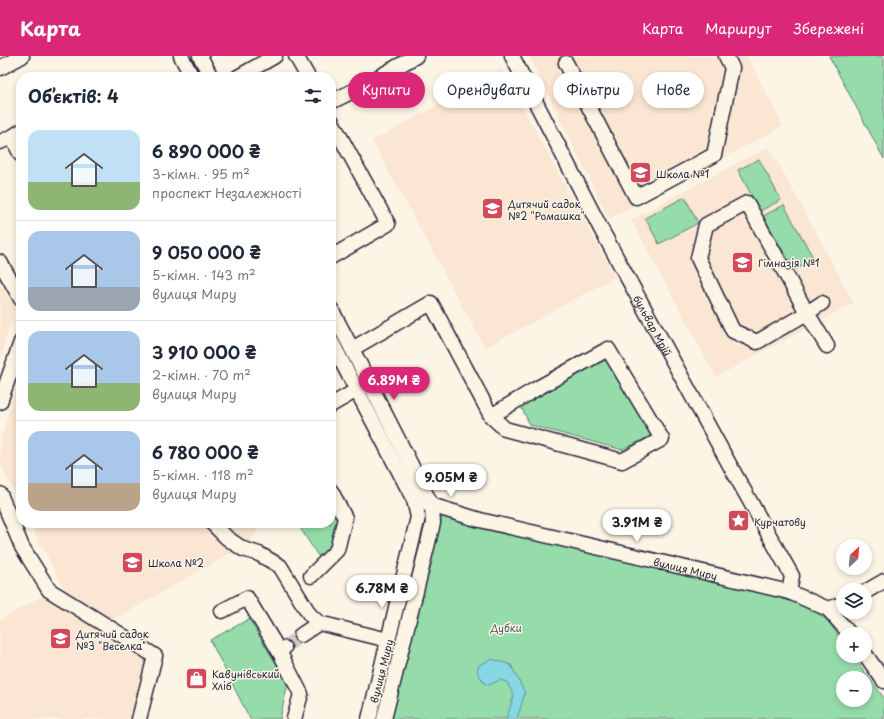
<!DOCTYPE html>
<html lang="uk">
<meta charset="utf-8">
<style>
body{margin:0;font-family:"Playpen Sans",sans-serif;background:#f6f6f7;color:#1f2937;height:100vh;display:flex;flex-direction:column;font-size:15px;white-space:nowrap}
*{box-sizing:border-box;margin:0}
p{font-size:13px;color:#747a83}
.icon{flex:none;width:22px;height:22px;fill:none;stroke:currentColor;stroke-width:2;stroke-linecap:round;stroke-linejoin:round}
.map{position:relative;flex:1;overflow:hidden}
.details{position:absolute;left:16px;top:16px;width:320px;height:456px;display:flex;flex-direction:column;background:#fff;border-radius:16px;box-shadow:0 2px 6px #0003}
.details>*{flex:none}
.guide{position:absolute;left:348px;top:16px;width:380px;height:36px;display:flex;gap:8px}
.needle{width:26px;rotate:26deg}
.controls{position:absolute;left:836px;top:483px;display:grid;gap:8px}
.controls a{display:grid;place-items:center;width:36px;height:36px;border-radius:50%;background:#fff;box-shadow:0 2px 6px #0003;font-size:20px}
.price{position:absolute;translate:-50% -34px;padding:0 9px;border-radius:14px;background:#fff;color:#222;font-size:13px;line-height:26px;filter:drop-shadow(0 1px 2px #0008)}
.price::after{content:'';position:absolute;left:50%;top:24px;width:12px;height:9px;margin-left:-6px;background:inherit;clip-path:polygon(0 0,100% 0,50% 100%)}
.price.current{background:#db2777;color:#fff}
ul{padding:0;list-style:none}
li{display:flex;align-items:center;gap:12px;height:100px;padding:0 12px}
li+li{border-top:1px solid #e0e1e3}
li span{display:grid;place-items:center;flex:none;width:112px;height:80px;border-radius:12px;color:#555}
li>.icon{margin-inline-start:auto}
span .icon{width:48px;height:48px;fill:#fffc;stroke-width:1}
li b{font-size:17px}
h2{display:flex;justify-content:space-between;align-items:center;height:48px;padding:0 12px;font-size:17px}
.chip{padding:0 14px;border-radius:18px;background:#fff;box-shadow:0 2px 6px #0003;font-size:14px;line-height:36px}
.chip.current{background:#db2777;color:#fff}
header{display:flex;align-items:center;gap:24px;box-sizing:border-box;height:56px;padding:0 20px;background:#db2777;color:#fff}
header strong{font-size:19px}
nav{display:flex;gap:22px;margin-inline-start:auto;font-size:14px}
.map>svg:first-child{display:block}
.built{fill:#fae6d2}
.green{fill:#95dcaa;stroke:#5c7f72;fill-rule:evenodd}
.water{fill:#88d7e5;stroke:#5f8fa1}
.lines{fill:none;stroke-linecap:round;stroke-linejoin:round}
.minor-tunnel{stroke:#d0cbc3;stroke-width:14;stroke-dasharray:14 7;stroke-linecap:butt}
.minor-casing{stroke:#22223b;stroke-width:17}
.minor{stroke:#fcf5e5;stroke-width:14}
.labels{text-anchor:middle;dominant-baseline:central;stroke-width:3;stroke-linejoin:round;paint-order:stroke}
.poi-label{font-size:10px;fill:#22223b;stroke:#fcf5e5;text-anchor:start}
.street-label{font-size:10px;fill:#22223b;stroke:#fcf5e5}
.park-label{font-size:10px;fill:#445a5c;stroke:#fcf5e5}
</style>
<header>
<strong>Карта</strong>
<nav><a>Карта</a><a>Маршрут</a><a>Збережені</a></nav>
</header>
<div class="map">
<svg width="884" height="663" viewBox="0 0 884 663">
<rect width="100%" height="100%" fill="#fcf5e5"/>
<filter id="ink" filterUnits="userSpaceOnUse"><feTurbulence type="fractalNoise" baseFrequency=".025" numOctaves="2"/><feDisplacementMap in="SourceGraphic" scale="8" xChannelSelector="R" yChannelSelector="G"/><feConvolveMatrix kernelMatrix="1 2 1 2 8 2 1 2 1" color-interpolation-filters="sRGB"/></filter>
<g filter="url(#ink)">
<path class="built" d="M 529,0 L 747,0 L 783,70 L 609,163 Z
M 502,14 L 615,221 L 485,292 L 372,85 Z
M 769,90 L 854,247 L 716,321 L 631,164 Z
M 0,227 L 15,252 L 0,305 Z
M 21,315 L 21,449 L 0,408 L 0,387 L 3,375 Z
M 30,467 L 261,467 L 259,473 L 249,487 L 118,561 L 110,563 L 99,562 L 69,540 L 60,525 Z
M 48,537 L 149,602 L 135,658 L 126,663 L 0,663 L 0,564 Z"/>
<path class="green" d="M 829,0 L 884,0 L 884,103 Z
M 759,103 L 781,144 L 760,155 L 738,114 Z
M 685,141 L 698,167 L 659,188 L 645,162 Z
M 784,149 L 814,203 L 794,214 L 763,160 Z
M 609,291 L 661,374 L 623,394 L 530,369 L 518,344 Z
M 331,433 L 347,456 L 328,499 L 318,500 L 297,467 L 331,467 Z
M 437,458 L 487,472 L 793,544 L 815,555 L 828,565 L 843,586 L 843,600 L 853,600 L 884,642 L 884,663 L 387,663 ZM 843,622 L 865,622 L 865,644 L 843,644 Z
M 423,462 L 428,463 L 380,663 L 375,663 Z
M 249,563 L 288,627 L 280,663 L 250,663 L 210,584 Z"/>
<path class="water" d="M 492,603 L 511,609 L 525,637 L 517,663 L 506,663 L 514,640 L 507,626 L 500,624 L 489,629 L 484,627 L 477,615 L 479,609 Z"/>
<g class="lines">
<path class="minor-tunnel" d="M 284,592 L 301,579"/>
<defs>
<g id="minor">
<path d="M 181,0 L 192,21"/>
<path d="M 200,0 L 211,21"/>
<path d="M 296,0 L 308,21"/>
<path id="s1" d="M 512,0 L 602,175 L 733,415 L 792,520 L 789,536"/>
<path d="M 566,7 L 636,141 L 714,99 L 732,12 L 726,0"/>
<path d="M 0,12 L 22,0"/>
<path d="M 238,21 L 275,0"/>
<path d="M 331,46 L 363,30 L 416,0"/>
<path d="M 331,64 L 388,168 L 331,201"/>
<path d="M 12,81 L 21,99"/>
<path d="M 0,86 L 12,81 L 21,75"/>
<path d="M 0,206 L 21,243"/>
<path d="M 822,247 L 807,257 L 757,286 L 733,275 L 698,202 L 706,169 L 747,147 L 807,257 L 827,290"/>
<path d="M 331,253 L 352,293 L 432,450 L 433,467 L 384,663"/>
<path d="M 331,285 L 414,444 L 418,461 L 369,663"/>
<path d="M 352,293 L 431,247 L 491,360 L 505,373 L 622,405 L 662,383 L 608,293 L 534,334 L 491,360"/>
<path d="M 0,346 L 21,286"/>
<path d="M 331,349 L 357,334"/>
<path d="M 0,438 L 22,491 L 49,534 L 155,600 L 139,663"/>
<path id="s2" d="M 414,444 L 480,464 L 789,536 L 801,541 L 828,553 L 850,578"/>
<path d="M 212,467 L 227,482 L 243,493 L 259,498 L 280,510 L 310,559 L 319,567"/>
<path d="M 311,520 L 337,494 L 345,462 L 331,435"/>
<path d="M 865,536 L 884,525"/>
<path d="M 828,553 L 843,548"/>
<path d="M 222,555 L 247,542 L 279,595 L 284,592"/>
<path d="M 301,579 L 319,567 L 388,584"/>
<path d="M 279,595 L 301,638 L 294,663"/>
<path d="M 865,598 L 884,625"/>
</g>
</defs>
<use href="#minor" class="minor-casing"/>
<use href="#minor" class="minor"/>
</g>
</g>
<defs>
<symbol id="school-square" viewBox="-11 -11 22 22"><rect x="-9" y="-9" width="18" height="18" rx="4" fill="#d1495b" stroke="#fcf5e5"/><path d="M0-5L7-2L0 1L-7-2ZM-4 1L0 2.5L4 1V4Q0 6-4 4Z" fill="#fff"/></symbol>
<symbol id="sight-square" viewBox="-11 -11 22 22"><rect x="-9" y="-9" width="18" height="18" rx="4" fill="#d1495b" stroke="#fcf5e5"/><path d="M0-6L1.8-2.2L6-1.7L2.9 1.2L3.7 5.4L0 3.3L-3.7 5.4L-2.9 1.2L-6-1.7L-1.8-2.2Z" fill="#fff"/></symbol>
<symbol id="shop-square" viewBox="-11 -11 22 22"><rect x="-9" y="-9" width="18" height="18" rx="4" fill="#d1495b" stroke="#fcf5e5"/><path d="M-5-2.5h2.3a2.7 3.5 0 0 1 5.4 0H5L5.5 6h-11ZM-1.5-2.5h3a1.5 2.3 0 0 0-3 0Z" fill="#fff"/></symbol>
</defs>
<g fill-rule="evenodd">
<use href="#school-square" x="628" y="104" width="25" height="25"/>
<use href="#school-square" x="480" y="140" width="25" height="25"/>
<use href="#school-square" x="730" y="194" width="25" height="25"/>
<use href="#sight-square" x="726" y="452" width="25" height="25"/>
<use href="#school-square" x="120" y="494" width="25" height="25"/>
<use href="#school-square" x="48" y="570" width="25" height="25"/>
<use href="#shop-square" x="184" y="610" width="25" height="25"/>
</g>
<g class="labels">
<g class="poi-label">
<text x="656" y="117">Школа №1</text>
<text x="508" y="147">Дитячий садок<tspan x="508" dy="12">№2 "Ромашка"</tspan></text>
<text x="758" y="206">Гімназія №1</text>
<text x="754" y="465">Курчатову</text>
<text x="148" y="506">Школа №2</text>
<text x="76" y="577">Дитячий садок<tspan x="76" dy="12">№3 "Веселка"</tspan></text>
<text x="212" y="617">Кавунівський<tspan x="212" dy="12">Хліб</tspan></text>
</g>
<g class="street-label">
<text stroke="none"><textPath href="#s1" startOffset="304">бульвар Мрій</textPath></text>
<text stroke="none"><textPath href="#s2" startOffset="280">вулиця Миру</textPath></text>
<text transform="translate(381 615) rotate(-76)">вулиця Миру</text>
</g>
<g class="park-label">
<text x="506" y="571">Дубки</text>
</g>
</g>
</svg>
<div class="controls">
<a><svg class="needle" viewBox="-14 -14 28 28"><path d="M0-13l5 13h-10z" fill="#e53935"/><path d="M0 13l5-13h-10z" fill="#747a83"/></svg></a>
<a><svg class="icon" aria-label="layers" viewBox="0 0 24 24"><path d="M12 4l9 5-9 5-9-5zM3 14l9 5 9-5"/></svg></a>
<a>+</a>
<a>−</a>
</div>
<b class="price current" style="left:394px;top:345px">6.89M ₴</b>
<b class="price" style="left:451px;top:442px">9.05M ₴</b>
<b class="price" style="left:637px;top:487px">3.91M ₴</b>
<b class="price" style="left:382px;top:553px">6.78M ₴</b>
<div class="guide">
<a class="chip current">Купити</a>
<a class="chip">Орендувати</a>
<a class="chip">Фільтри</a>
<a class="chip">Нове</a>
</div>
<section class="details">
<h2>Об’єктів: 4<svg class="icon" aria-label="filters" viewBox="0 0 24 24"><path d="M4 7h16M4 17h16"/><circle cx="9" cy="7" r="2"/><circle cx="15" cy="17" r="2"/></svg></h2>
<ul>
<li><span style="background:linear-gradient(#bfe0f5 65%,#8fb573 0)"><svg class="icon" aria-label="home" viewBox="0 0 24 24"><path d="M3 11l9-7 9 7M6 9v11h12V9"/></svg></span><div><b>6 890 000 ₴</b><p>3-кімн. · 95 m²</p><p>проспект Незалежності</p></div></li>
<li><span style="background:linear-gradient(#a9c7e8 70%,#9aa5b1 0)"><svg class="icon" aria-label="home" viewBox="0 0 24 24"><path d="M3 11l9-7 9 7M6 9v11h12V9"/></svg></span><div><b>9 050 000 ₴</b><p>5-кімн. · 143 m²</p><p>вулиця Миру</p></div></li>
<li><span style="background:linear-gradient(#a9c7e8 65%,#8fb573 0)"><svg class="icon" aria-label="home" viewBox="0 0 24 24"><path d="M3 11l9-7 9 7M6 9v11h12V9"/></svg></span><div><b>3 910 000 ₴</b><p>2-кімн. · 70 m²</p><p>вулиця Миру</p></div></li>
<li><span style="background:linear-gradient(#a9c7e8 65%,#b9a48a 0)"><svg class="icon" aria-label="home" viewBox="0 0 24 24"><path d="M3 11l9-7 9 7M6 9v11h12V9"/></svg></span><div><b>6 780 000 ₴</b><p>5-кімн. · 118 m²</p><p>вулиця Миру</p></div></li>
</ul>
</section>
</div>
